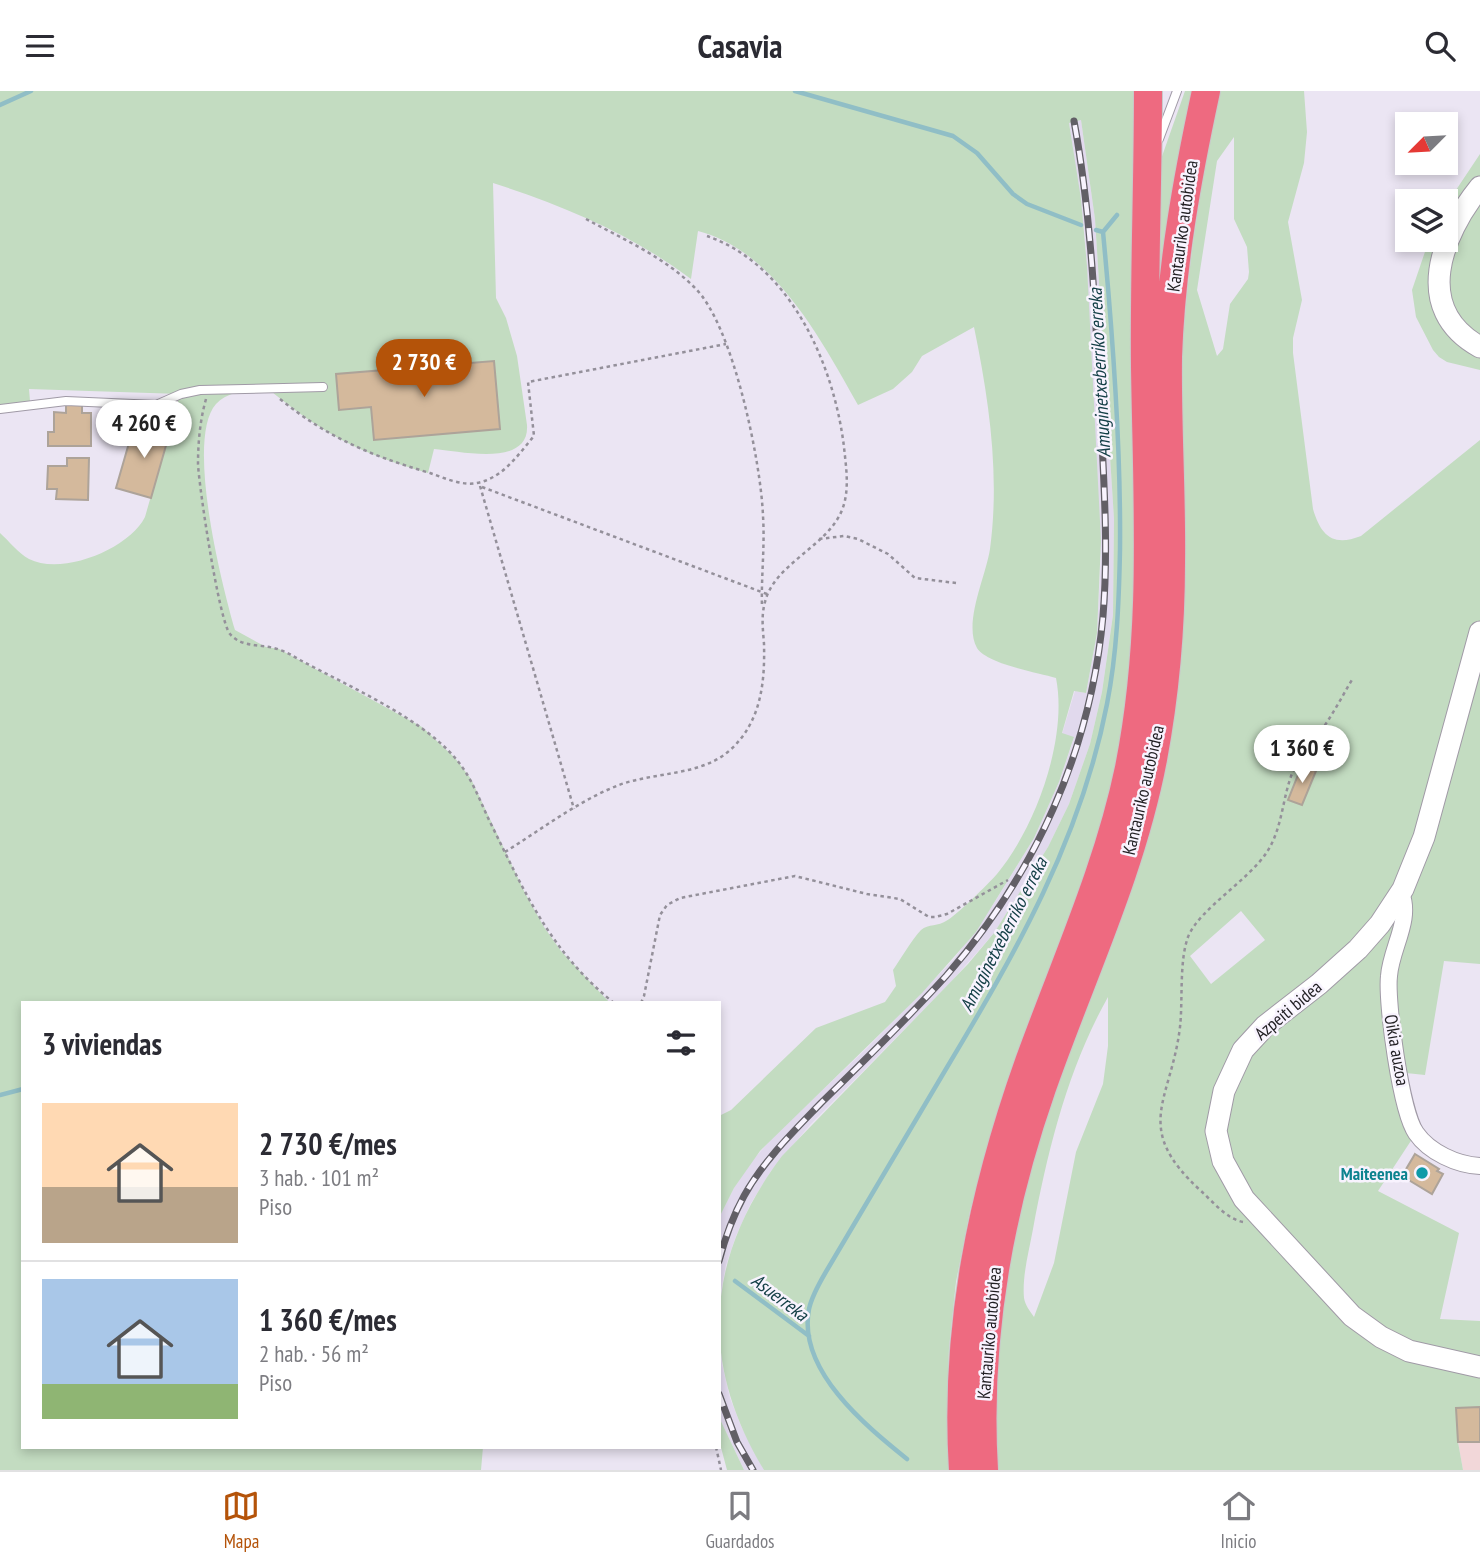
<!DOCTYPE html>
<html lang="es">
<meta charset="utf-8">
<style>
body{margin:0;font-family:"PT Sans Narrow",sans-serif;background:#f7f7f7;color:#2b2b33;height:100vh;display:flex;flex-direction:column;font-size:26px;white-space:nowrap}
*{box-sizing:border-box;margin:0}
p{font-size:23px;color:#7c7c81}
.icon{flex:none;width:38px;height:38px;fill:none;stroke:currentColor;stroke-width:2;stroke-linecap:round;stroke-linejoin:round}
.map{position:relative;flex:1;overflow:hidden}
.drawer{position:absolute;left:21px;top:910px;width:700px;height:448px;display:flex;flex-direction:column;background:#fff;border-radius:0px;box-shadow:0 4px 10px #0003}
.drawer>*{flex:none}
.needle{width:46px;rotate:246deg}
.fabs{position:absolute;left:1395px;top:21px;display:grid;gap:14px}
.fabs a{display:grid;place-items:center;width:63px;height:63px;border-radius:0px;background:#fff;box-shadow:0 4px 10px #0003;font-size:35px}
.price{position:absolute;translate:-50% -60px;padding:0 16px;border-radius:24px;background:#fff;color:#222;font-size:23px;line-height:46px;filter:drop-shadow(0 2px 4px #0008)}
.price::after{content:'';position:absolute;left:50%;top:42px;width:21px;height:16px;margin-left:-10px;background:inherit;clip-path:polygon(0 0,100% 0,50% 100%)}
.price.on{background:#b45309;color:#fff}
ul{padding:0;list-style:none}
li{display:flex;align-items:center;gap:21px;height:175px;padding:0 21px}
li+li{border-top:2px solid #e1e1e2}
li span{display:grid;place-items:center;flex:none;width:196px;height:140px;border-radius:0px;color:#555}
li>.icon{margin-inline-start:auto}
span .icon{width:84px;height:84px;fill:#fffc;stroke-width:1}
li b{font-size:30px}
h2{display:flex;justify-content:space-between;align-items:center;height:84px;padding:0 21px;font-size:30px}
header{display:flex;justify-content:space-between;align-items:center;height:91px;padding:0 21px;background:#fff;font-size:32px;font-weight:600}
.menu{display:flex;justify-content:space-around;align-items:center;height:98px;border-top:2px solid #e1e1e2;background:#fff;font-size:19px;color:#7c7c81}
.menu a{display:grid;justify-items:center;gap:4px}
.menu .on{color:#b45309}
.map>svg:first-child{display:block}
.industrial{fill:#f2d7d9}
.built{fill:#e1d9ed}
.green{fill:#c3dcc1;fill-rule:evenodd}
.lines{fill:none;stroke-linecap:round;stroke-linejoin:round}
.stream{stroke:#90bec6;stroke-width:4.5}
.building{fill:#d4b99c;stroke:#ada399;stroke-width:2}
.lane-casing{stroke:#a09aa6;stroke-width:10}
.street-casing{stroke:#a09aa6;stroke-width:18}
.secondary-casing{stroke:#a09aa6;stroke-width:23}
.highway-casing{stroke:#c9c9ca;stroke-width:30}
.path{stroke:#94909a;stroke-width:2.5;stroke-dasharray:3.5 3.5;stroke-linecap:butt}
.lane{stroke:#fff;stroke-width:8}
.street{stroke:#fff;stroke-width:16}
.secondary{stroke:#fff;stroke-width:21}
.highway{stroke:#ee6a80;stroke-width:28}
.rail-casing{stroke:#625f66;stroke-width:7}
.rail{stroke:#f8f3fe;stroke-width:4.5;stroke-dasharray:13;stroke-linecap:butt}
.culture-dot{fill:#0f9aa8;stroke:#f8f3fe;stroke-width:2.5}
.labels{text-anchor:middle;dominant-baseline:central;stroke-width:5;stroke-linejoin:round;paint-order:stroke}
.street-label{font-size:18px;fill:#201e22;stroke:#f8f3fe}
.culture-label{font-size:18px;font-weight:bold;fill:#0d838f;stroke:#f8f3fe;text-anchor:end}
.water-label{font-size:19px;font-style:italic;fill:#154047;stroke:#f8f3fe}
</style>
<header><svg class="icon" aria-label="menu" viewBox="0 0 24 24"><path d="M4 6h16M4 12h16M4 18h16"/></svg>Casavia<svg class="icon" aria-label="search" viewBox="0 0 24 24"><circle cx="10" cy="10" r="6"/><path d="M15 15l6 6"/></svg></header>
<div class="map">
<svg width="1480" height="1379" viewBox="0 0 1480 1379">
<rect width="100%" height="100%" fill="#ebe5f3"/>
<path class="industrial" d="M 1480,1316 L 1480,1379 L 1463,1379 L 1458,1351 L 1456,1317 Z"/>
<path class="built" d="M 1081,29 L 1095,128 L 1114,428 L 1113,524 L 1102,601 L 1090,653 L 1069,713 L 1048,756 L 994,842 L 950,892 L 810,1034 L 771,1080 L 751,1112 L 736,1145 L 726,1174 L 719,1210 L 719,1127 L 734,1097 L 752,1070 L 775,1044 L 867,957 L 954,868 L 993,814 L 1034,747 L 1059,691 L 1074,647 L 1062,643 L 1075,600 L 1086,602 L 1097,542 L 1101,468 L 1085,144 L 1069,31 Z
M 719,1246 L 722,1273 L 730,1307 L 741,1335 L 764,1379 L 744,1379 L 719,1326 Z"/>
<path class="green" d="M 0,0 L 1135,0 L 1137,496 L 1125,630 L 1106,718 L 1081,797 L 1006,993 L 970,1120 L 956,1191 L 949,1257 L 947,1311 L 949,1379 L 764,1379 C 698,1270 706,1166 782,1065 L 968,873 L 994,842 L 1048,756 L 1069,713 L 1090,653 L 1102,601 L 1113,524 L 1114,428 L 1095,128 L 1081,29 L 1069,32 L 1081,108 L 1087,175 L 1101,450 L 1097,542 L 1086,602 L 1074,600 L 1062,642 L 1074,646 L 1059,691 L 1034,747 L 976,841 L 922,902 L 760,1060 L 734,1097 L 719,1127 L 719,1025 L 731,1019 L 816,937 L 885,911 L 896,895 L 893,879 C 902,866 911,850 921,839 C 928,833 939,835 946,830 C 956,825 989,792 997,783 C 1036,736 1068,647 1056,587 C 1036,581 987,573 977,557 C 963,532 986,485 990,458 C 1000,383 989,309 974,236 L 922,265 L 912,281 L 893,298 L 858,314 C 821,249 775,160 698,140 L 691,188 C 631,143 565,115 493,92 L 496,207 L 506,227 L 517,265 L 527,334 C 530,377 460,360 434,358 L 428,382 C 359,362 323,343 267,297 C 250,299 229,299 216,313 C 185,348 222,495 235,539 L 266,556 L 279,558 L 422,636 L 455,667 L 471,688 L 525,802 L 544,836 L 561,860 L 610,912 L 23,912 L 23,1356 L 483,1356 L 481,1379 L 0,1379 L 0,442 C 9,450 18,462 29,468 C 62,485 129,458 145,426 L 180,303 L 29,298 L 30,310 L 0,314 Z
M 1185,0 L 1196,0 L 1160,244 L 1156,104 L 1160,71 Z
M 1220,0 L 1304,0 L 1307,41 L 1304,72 L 1288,131 L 1302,209 L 1293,247 L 1293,262 L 1313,418 C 1321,445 1333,456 1361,445 L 1480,349 L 1480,873 L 1444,870 L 1425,984 L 1406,982 L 1413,1018 L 1420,1036 L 1378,1100 L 1459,1142 L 1440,1228 L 1480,1230 L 1480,1316 L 1456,1318 L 1458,1351 L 1463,1379 L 998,1379 C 991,1256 1011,1134 1050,1017 C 1077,936 1112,859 1138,778 C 1155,726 1166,673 1175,619 C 1192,514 1180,407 1181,301 C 1183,199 1199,100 1220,0 ZM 1234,46 L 1234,128 L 1247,156 L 1249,181 L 1248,188 L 1230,213 L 1223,258 L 1217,265 L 1197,199 L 1217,70 ZM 1241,820 L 1265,849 L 1211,893 L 1190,865 ZM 1108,906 L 1108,955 L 1103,993 L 1076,1061 L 1054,1172 L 1034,1226 C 1030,1220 1025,1214 1024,1207 C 1022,1185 1029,1160 1033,1138 C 1048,1058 1068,977 1108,906 Z
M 1480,63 L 1480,279 L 1447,271 L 1439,266 L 1433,259 L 1416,226 L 1412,199 L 1429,149 L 1446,149 L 1446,114 Z
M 719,1326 L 744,1379 L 727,1379 L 719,1349 Z"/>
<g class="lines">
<path class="stream" d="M 795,0 L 953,45 L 977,62 L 1013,103 L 1027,113 L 1081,134
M 0,14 L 31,0
M 1103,141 L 1117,124
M 0,1004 L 23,998
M 735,1190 L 809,1245
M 907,1368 C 866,1335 797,1279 809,1218 C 812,1204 820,1191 827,1179 C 867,1112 906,1045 946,978 C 1016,861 1081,748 1107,613 C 1117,562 1119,510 1120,458 C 1121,352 1113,246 1103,141 L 1096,139"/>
</g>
<path class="building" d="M 494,270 L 500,338 L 374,349 L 371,316 L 339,319 L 336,283 Z
M 66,314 L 82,314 L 82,322 L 91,322 L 91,355 L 48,355 L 48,341 L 54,341 L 54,321 L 66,322 Z
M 146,330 L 171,337 L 151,407 L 116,397 L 131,345 L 141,348 Z
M 67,367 L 89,367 L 88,409 L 56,408 L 57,398 L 47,398 L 48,375 L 67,375 Z
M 1302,674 L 1316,680 L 1302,714 L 1288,709 Z
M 1415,1063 L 1439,1078 L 1437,1080 L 1443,1083 L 1432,1103 L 1402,1085 Z
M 1480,1316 L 1480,1351 L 1458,1351 L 1456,1317 Z"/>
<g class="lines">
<defs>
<path id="lane" d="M 1159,48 L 1177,0
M 0,318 L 66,310 L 156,314 L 181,303 L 200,299 L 323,296"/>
<path id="street" d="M 1401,802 C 1412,829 1391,857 1389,885 C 1386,911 1401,1021 1416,1042 C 1429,1061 1457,1074 1480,1075"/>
<path id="secondary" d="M 1480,96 C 1442,143 1411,218 1480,256
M 1480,541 L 1424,746 L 1403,798 L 1380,833 L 1358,858 L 1319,893 L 1265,935 L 1243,959 L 1224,1000 L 1216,1040 L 1223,1070 L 1244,1108 L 1352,1225 L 1381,1246 L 1409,1260 L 1480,1276"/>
<path id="highway" d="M 963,1379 C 954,1238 982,1103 1029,971 C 1064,874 1108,778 1129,677 C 1156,542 1147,411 1145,275 C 1144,184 1148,92 1148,0
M 984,1379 C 976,1248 999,1120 1042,997 C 1080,888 1131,783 1153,668 C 1165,604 1171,537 1171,471 C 1172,403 1167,334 1168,266 C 1171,176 1187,88 1206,0"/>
</defs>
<use href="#lane" class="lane-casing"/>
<use href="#street" class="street-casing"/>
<use href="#secondary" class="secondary-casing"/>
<use href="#highway" class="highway-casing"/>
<path class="path" d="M 586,128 C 623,148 666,167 695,197 C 733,234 761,371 763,425 C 765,456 761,486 762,516
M 206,308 C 200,329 198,352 198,373 C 199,396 219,530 230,543 C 243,558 263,552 280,559 C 287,561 293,565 300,569 C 348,595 422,627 456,668 C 473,688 480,711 491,733 C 526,804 551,861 614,912
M 280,308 C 328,347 372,365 430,382 C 444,387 462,395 477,392 C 503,387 518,364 534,345 L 528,291 L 726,253
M 480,395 L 574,718
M 482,396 L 767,503
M 819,448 L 844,445 L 858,448 L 888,463 L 915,487 L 956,492
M 505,761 C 542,738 578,710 619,694 C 654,681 700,685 729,660 C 761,632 765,592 764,553 C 763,539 761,525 765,511 C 774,473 828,455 842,419 C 850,399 846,376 844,356 C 834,274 791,174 707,145
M 641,912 L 644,905 L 660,824 L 667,814 L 680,807 L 795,785 L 867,803 L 900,808 L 929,826 L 935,826 L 947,823 L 1008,789
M 1243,1131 C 1227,1128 1213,1111 1201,1100 C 1131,1036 1171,1011 1180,936 C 1183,909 1179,871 1188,846 C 1199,818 1248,790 1267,761 C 1283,736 1282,707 1293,680 C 1299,664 1312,651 1323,637 C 1334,621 1343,604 1353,587
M 716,1356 L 721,1379"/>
<use href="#lane" class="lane"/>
<use href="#street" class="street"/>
<use href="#secondary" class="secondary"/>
<use href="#highway" class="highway"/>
<defs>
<path id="rail" d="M 719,1170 C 725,1147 733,1125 744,1105 C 764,1069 793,1041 821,1012 C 863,971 906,929 946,885 C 1035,784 1091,659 1103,525 C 1109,453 1103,380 1100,309 C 1095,216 1091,122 1074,30
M 719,1303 L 737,1351 L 753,1379"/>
</defs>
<use href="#rail" class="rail-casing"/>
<use href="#rail" class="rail"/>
</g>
<circle class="culture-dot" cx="1422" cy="1082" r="7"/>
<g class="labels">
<g class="street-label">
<text transform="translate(1182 135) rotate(-82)">Kantauriko autobidea</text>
<text transform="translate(1143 699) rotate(-77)">Kantauriko autobidea</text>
<text transform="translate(1288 919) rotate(-40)">Azpeiti bidea</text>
<text transform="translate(1397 959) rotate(80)">Oikia auzoa</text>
<text transform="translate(989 1242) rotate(-85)">Kantauriko autobidea</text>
</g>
<g class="culture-label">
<text x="1408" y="1082">Maiteenea</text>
</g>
<g class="water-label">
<text transform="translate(1099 282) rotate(-93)">Amuginetxeberriko erreka</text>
<text transform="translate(1003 843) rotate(-63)">Amuginetxeberriko erreka</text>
<text transform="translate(780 1206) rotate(37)">Asuerreka</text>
</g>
</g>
</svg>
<div class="fabs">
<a><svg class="needle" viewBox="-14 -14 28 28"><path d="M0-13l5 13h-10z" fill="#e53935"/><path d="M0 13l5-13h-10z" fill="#7c7c81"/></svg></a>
<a><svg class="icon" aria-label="layers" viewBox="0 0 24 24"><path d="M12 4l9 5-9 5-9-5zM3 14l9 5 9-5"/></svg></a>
</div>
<b class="price on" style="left:424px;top:308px">2 730 €</b>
<b class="price" style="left:144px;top:369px">4 260 €</b>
<b class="price" style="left:1302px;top:694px">1 360 €</b>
<section class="drawer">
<h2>3 viviendas<svg class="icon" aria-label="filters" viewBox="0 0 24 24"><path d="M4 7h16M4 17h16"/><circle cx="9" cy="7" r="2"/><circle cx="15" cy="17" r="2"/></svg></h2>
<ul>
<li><span style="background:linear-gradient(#ffd9b3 60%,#b9a48a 0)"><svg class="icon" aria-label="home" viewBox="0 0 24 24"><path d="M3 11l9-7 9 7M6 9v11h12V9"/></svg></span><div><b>2 730 €/mes</b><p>3 hab. · 101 m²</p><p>Piso</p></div></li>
<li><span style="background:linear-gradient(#a9c7e8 75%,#8fb573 0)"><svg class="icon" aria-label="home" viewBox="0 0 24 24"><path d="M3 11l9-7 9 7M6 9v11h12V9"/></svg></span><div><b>1 360 €/mes</b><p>2 hab. · 56 m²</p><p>Piso</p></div></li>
</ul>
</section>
</div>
<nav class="menu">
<a class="on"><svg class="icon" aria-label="map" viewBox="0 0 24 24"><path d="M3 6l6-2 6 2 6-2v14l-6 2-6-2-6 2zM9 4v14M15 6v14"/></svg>Mapa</a>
<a><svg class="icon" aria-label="saved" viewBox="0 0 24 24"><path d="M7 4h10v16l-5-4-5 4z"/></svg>Guardados</a>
<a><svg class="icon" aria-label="home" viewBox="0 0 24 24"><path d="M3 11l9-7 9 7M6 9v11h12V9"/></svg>Inicio</a>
</nav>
